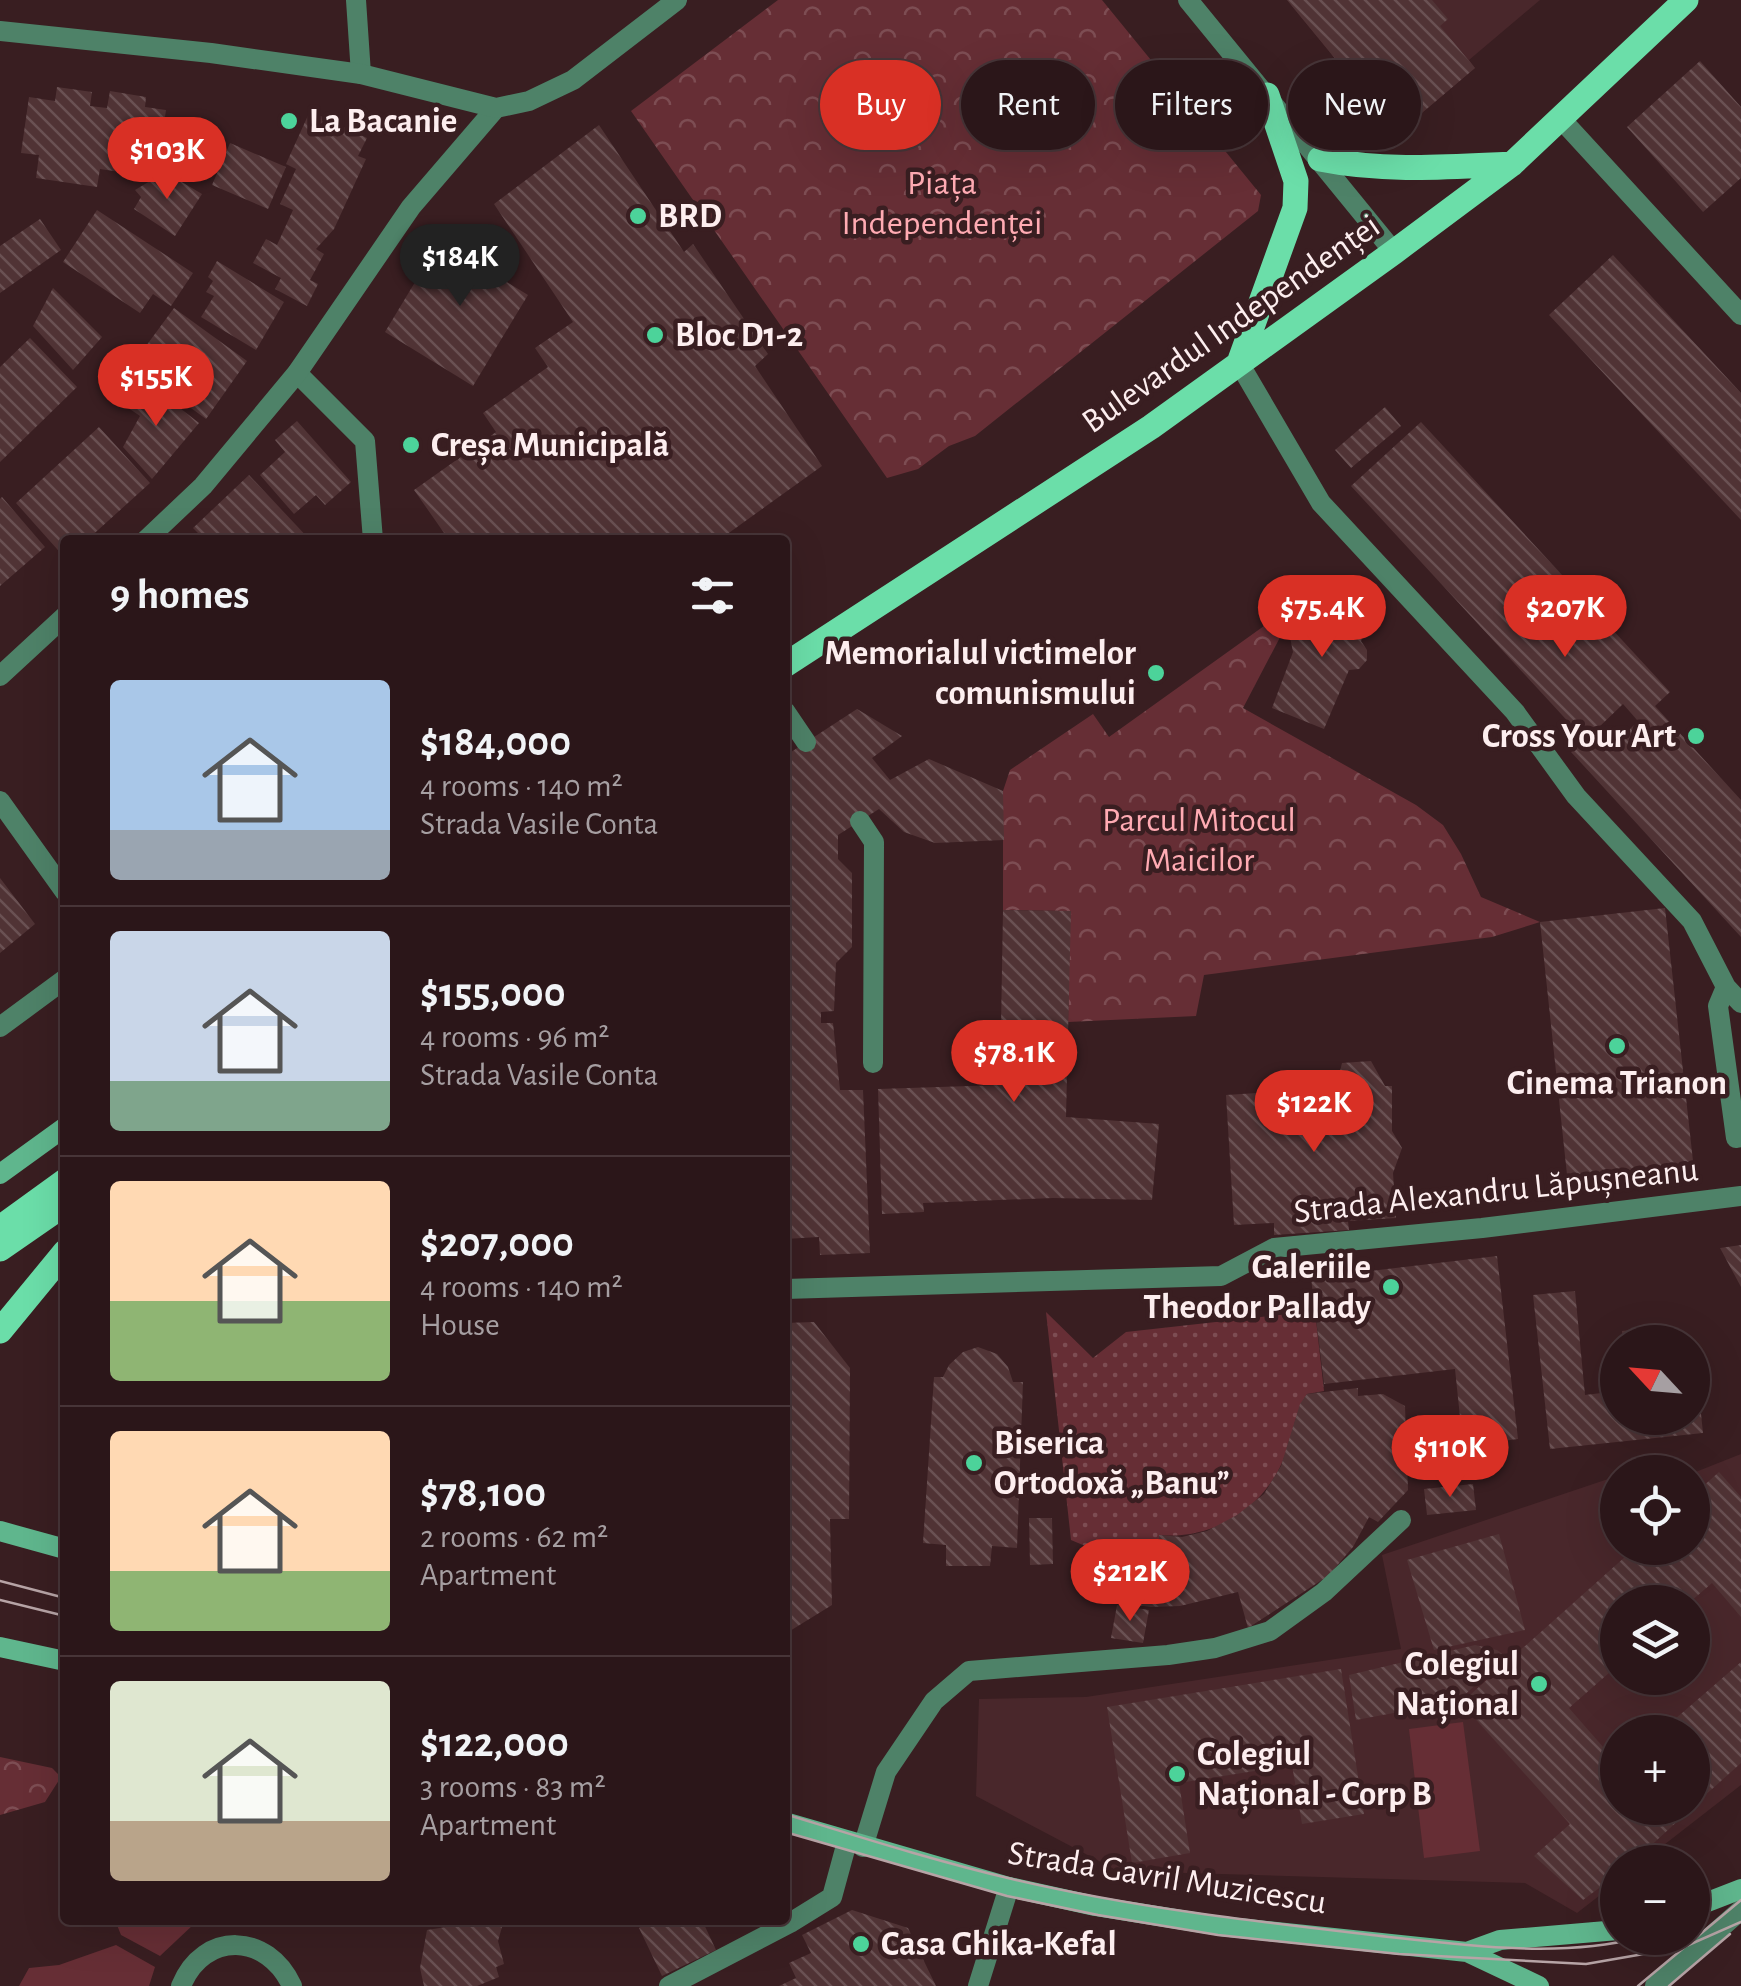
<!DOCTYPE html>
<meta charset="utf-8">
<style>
body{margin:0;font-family:"Alegreya Sans",sans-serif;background:#372326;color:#f1f3f6;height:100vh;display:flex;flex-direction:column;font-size:38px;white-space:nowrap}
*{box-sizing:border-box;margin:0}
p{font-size:32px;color:#a69fa2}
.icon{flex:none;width:55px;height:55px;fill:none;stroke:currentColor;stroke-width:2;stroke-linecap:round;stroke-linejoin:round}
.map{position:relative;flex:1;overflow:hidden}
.drawer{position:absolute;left:60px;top:535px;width:730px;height:1390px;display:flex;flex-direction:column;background:#2b1619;border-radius:10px;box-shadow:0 10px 40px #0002,0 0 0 2px #473538}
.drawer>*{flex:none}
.top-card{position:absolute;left:820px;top:60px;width:770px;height:90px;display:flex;gap:20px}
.needle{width:65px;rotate:296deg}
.tools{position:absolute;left:1600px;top:1325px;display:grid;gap:20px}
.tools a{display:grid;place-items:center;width:110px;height:110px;border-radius:50%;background:#2b1619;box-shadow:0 10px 40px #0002,0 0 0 2px #473538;font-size:50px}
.price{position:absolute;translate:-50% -85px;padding:0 22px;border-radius:35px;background:#d93025;color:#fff;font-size:32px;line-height:65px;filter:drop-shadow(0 2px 5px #0008)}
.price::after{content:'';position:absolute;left:50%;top:60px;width:30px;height:22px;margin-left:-15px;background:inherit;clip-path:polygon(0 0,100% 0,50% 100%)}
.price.on{background:#222;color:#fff}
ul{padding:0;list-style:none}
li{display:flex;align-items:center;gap:30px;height:250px;padding:0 50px}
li+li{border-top:2px solid #473538}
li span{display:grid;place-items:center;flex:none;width:280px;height:200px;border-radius:10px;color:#555}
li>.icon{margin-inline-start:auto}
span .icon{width:120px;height:120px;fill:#fffc;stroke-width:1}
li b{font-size:42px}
h2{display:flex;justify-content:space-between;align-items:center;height:120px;padding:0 50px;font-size:42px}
.tag{padding:0 35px;border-radius:45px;background:#2b1619;box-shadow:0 10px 40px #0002,0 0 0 2px #473538;font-size:35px;line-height:90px}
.tag.on{background:#d93025;color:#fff}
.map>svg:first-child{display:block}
.built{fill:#49272b;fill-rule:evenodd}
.grass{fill:#662e35}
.park{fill:url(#park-crowns)}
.garden{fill:url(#garden-dots)}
.building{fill:url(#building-back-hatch);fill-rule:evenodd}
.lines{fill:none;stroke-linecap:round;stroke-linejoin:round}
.service{stroke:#4e8268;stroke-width:20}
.pedestrian{stroke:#4e8268;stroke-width:20}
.minor{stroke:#4e8268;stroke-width:20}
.tertiary{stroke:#4e8268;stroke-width:20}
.secondary{stroke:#5fb68d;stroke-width:20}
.primary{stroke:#6bdea9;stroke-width:25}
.tram{stroke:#b7a4a6;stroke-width:2.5}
.poi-dot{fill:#4cd39a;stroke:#391e21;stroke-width:4}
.labels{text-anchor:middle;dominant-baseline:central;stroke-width:9;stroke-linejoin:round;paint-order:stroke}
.poi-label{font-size:35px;font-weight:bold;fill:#fdeeef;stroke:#391e21;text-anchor:start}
.park-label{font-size:35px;fill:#ffabb3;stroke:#391e21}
.street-label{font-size:35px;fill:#fdeeef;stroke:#391e21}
</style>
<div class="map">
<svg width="1741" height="1986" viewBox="0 0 1741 1986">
<defs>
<pattern id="park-crowns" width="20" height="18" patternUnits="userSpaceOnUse" patternTransform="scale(2.5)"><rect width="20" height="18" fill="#662e35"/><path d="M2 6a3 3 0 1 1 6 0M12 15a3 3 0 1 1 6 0" fill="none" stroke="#7d4d53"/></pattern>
<pattern id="garden-dots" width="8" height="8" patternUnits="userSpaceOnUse" patternTransform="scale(2.5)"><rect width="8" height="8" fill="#662e35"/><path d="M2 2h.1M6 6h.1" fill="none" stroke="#7d4d53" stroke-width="1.8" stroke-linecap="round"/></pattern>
<pattern id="building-back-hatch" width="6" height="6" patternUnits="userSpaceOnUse" patternTransform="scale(2.5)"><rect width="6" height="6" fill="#503335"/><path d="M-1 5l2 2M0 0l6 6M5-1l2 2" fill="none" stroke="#6a5153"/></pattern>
</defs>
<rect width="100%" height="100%" fill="#391e21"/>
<path class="built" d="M 1287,0 L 1540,0 L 1469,60 L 1475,68 L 1397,134 Z
M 1741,1454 L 1741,1785 L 1642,1862 L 1618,1862 L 1617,1882 L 1577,1913 L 1525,1883 L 1118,1871 L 976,1796 L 979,1699 L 1086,1697 L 1401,1649 L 1382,1555 L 1617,1476 L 1618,1548 L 1692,1548 L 1693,1473 ZM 1618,1602 L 1692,1602 L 1692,1678 L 1618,1678 ZM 1618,1732 L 1692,1732 L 1692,1808 L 1618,1808 Z"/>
<path class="grass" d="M 1463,1722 L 1480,1851 L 1424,1858 L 1409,1729 Z
M 115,1920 L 193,1920 L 194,1924 L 160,1956 L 121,1935 Z
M 116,1945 L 155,1967 L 149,1986 L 19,1986 L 29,1968 L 59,1965 Z"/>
<path class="park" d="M 778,0 L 1102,0 L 1261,195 L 1258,211 L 975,436 L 949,446 L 918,469 L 887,478 L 631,111 Z
M 1299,601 L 1243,708 L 1416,805 L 1443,825 L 1461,854 L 1481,897 L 1540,922 L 1492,937 L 1204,975 L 1196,1016 L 1068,1022 L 1070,911 L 1003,910 L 1003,791 L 1010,770 L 1093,714 L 1109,737 Z
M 0,1757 L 52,1768 L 61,1777 L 45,1802 L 0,1815 Z"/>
<path class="garden" d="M 1315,1311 L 1324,1391 L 1307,1394 C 1293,1415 1292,1443 1280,1467 C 1258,1512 1209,1540 1159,1535 L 1159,1577 L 1071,1540 L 1046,1312 L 1093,1358 L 1126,1332 Z"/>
<path class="building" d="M 1287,0 L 1432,0 L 1448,19 L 1440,26 L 1475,68 L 1397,134 Z
M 1700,61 L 1741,107 L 1741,178 L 1703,212 L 1627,127 Z
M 57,87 L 92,92 L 90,106 L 107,108 L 110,91 L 146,97 L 145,107 L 166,110 L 159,158 L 144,156 L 143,162 L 122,159 L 120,172 L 100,169 L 97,187 L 36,178 L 39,155 L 21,153 L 29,97 L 55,101 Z
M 310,111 L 367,138 L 358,156 L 366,159 L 334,229 L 316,249 L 324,254 L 310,280 L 318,284 L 307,306 L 275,289 L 281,278 L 253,263 L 266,239 L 277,245 L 293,210 L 280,204 L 296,169 L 286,164 Z
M 599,125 L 684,252 L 693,244 L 768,354 L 755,366 L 822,466 L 719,540 L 449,540 L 414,490 L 496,432 L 483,413 L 548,367 L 535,348 L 573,322 L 494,204 Z
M 230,143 L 286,167 L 268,209 L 212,185 Z
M 165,172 L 202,194 L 175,236 L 134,209 L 141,197 L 135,190 Z
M 97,210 L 193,273 L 171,306 L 153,294 L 140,313 L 63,262 Z
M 40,219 L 61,250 L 0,293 L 0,246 Z
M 481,235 L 516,257 L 502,279 L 528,295 L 473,386 L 385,332 L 438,244 L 465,261 Z
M 1613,255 L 1741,393 L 1741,520 L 1549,315 Z
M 217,261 L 284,302 L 256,350 L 201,317 L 214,296 L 206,292 L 213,281 L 208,277 Z
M 53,288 L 102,337 L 73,370 L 33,326 Z
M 174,308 L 247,361 L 206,419 L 132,365 Z
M 30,338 L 77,387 L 0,462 L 0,367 Z
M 144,380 L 199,423 L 152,479 L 123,447 L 140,416 L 124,405 Z
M 1385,407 L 1401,426 L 1351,468 L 1335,450 Z
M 297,421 L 351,482 L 325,505 L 316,495 L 294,514 L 260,475 L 285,452 L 275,440 Z
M 1421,422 L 1670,692 L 1655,706 L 1741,800 L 1741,937 L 1571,752 L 1585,740 L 1351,486 ZM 1623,704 L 1638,721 L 1613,746 L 1597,729 Z
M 99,427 L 150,483 L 87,540 L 65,540 L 65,558 L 16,503 Z
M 249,475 L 296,525 L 310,540 L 205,540 L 193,528 Z
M 2,497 L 45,547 L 0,586 L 0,499 Z
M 1347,597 L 1363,615 L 1366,631 L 1361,641 L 1367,650 L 1367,660 L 1359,669 L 1349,670 L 1324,729 L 1272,708 L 1293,652 L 1289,632 L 1304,620 L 1310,606 L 1324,598 Z
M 857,709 L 902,736 L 872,758 L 890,780 L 929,759 L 1003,791 L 1004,840 L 935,843 L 904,832 L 879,809 L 838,835 L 838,859 L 852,873 L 852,947 L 836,963 L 834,1011 L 821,1012 L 821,1023 L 833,1023 L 840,1090 L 863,1090 L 870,1253 L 820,1255 L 819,1237 L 785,1239 L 785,756 Z
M 0,878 L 35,924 L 0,953 Z
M 1665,908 L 1694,1170 L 1568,1184 L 1540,922 Z
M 1003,910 L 1071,911 L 1066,1117 L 1159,1124 L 1152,1200 L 1053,1198 L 923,1203 L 924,1212 L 882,1214 L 878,1089 L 1000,1085 Z
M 1371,1061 L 1385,1086 L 1392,1086 L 1392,1131 L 1402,1148 L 1393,1173 L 1396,1218 L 1348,1221 L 1349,1230 L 1274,1235 L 1274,1223 L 1234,1225 L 1226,1095 L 1336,1088 L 1342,1063 Z
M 1741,1245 L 1741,1287 L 1720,1248 Z
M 1497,1256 L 1518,1439 L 1463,1446 L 1455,1369 L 1324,1384 L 1311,1278 Z
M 1575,1291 L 1585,1395 L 1618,1391 L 1618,1418 L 1692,1418 L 1692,1356 L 1695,1356 L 1703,1433 L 1550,1449 L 1533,1295 Z
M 814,1322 L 850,1368 L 849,1519 L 830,1519 L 832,1605 L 785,1634 L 785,1323 Z
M 1670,1326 L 1672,1342 L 1623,1342 L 1622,1331 Z
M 978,1347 L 997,1354 L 1008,1367 L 1013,1382 L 1023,1382 L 1017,1548 L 992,1546 L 990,1566 L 946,1566 L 946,1545 L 923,1543 L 934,1377 L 943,1377 L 949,1365 L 963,1352 Z
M 1358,1388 L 1358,1396 L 1383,1394 L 1405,1406 L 1408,1490 L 1378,1522 L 1369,1517 L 1353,1547 L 1328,1576 L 1248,1628 L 1238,1592 L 1180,1606 L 1151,1607 L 1122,1603 L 1131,1576 L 1159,1577 L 1159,1535 L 1182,1537 L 1207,1531 L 1237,1515 L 1264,1494 L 1281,1466 L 1300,1404 L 1307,1394 Z
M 1719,1472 L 1741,1497 L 1741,1617 L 1712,1583 L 1690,1602 L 1618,1602 L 1618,1665 L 1569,1708 L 1618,1764 L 1618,1808 L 1692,1808 L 1633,1862 L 1618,1862 L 1618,1874 L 1583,1900 L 1534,1856 L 1570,1824 L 1461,1703 L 1635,1548 L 1692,1548 L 1692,1496 Z
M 1473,1484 L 1476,1510 L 1427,1515 L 1424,1489 Z
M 1029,1518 L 1052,1518 L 1053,1564 L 1030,1565 Z
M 1499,1534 L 1525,1630 L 1434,1650 L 1407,1560 Z
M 1117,1605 L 1149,1610 L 1143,1643 L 1111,1638 Z
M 1475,1645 L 1497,1650 L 1506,1657 L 1458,1701 L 1356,1720 L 1349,1675 Z
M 1741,1662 L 1741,1763 L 1692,1807 L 1692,1732 L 1660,1732 Z
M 1341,1669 L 1364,1814 L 1302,1824 L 1292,1765 L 1179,1783 L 1190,1853 L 1132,1863 L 1107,1707 Z
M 852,1910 L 908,1928 L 936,1986 L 779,1986 L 796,1978 L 789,1963 L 811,1953 L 802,1935 Z
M 491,1920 L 504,1920 L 498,1941 L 504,1964 L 496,1967 L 499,1977 L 477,1986 L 424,1986 L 420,1968 L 427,1930 Z
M 650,1920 L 702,1920 L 716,1950 L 662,1976 L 639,1928 Z"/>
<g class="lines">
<path class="service" d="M 356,0 L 361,74
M 1560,118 L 1741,315
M 1239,363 L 1321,503 L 1515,712 L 1576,796 L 1692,921 L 1726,987 L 1741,1003
M 297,373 L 365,441 L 373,540
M 785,711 L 806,742
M 0,801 L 65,892
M 860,821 L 874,842 L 873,1063
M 1726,987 L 1718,1006 L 1736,1138 L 1741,1137
M 0,1027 L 65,979
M 863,1847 L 886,1772 L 934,1701 L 969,1671 L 1168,1655 L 1215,1648 L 1270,1631 L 1324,1592 L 1401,1520
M 669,1986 L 790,1923 L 832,1897 L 847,1842"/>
<path class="pedestrian" d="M 785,1289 L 1221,1276 L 1274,1248 L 1482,1228 L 1741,1196"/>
<path class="minor" d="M 146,540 L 203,486 L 297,373 L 411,207 L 496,108
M 0,676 L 65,616
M 978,1986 L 1009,1887"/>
<path class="tertiary" d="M 1188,0 L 1394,252
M 0,31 L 211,53 L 361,74 L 496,108 L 529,101 L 573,80 L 677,0
M 181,1986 C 204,1930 268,1933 292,1986
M 1655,1986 L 1741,1910"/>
<path class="secondary" d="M 0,1174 L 65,1127
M 0,1531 L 65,1549
M 0,1647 L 65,1661
M 785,1822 L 1009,1887 L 1095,1906 L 1220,1926 L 1467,1952 L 1539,1986
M 1692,1908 L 1741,1889
M 1467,1952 L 1500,1940 L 1618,1930"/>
<path class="primary" d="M 1320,159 C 1385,172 1447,167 1512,164
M 1239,363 L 1295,208 L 1296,181 L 1267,95
M 785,665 L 1151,427 L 1394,252 L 1512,164 L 1686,0
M 0,1228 L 65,1181
M 0,1249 L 65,1204
M 0,1331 L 65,1252"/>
<path class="tram" d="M 0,1581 L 65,1598
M 0,1600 L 65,1616
M 785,1814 C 860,1837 935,1861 1012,1879 C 1131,1907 1251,1921 1372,1935 C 1454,1944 1557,1959 1638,1938
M 785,1832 L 1007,1896 L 1098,1915 L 1218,1935 L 1399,1954 L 1586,1964 L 1684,1947 L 1741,1922
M 1638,1986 L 1741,1900
M 1669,1986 L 1730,1934"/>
</g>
<g class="poi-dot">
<circle cx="289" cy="121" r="10"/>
<circle cx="638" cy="216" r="10"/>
<circle cx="655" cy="335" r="10"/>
<circle cx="411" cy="445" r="10"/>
<circle cx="1156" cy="673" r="10"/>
<circle cx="1696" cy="736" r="10"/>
<circle cx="1617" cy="1046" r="10"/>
<circle cx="1391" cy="1287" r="10"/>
<circle cx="974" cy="1463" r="10"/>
<circle cx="1539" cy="1684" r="10"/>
<circle cx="1177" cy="1774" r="10"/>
<circle cx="861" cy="1944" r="10"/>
</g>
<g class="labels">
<g class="poi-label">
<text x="309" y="121">La Bacanie</text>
<text x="658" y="216">BRD</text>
<text x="675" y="335">Bloc D1-2</text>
<text x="431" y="445">Creșa Municipală</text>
<text x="1136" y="653" text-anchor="end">Memorialul victimelor<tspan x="1136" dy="40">comunismului</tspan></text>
<text x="1676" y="736" text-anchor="end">Cross Your Art</text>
<text x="1617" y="1083" text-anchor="middle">Cinema Trianon</text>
<text x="1371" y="1267" text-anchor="end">Galeriile<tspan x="1371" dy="40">Theodor Pallady</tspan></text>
<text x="994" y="1443">Biserica<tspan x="994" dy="40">Ortodoxă „Banu”</tspan></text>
<text x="1519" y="1664" text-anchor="end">Colegiul<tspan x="1519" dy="40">Național</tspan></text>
<text x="1197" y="1754">Colegiul<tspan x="1197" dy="40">Național - Corp B</tspan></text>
<text x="881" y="1944">Casa Ghika-Kefal</text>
</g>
<g class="park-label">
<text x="942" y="183">Piața<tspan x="942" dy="40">Independenței</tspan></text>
<text x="1199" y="820">Parcul Mitocul<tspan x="1199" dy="40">Maicilor</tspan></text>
</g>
<g class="street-label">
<text transform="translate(1231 324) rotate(-35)">Bulevardul Independenței</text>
<text transform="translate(1496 1191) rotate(-6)">Strada Alexandru Lăpușneanu</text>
<text transform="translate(1167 1878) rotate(9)">Strada Gavril Muzicescu</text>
</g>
</g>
</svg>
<div class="tools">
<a><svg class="needle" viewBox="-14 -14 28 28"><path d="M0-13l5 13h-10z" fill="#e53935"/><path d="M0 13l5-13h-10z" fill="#a69fa2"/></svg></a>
<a><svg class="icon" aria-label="locate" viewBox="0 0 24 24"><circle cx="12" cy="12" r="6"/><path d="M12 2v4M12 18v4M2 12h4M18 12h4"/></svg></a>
<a><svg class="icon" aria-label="layers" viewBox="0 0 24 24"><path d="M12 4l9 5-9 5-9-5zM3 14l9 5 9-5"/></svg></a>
<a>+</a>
<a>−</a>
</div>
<b class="price" style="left:167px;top:202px">$103K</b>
<b class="price on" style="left:460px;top:309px">$184K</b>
<b class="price" style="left:156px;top:429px">$155K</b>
<b class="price" style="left:1322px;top:660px">$75.4K</b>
<b class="price" style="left:1565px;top:660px">$207K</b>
<b class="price" style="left:1014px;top:1105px">$78.1K</b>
<b class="price" style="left:1314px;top:1155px">$122K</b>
<b class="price" style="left:1450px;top:1500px">$110K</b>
<b class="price" style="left:1130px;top:1624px">$212K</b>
<div class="top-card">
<a class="tag on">Buy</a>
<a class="tag">Rent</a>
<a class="tag">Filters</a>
<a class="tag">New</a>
</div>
<section class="drawer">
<h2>9 homes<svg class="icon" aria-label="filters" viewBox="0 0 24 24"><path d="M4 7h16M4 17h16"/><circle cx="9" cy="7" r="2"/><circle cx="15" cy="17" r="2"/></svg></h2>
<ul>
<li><span style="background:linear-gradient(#a9c7e8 75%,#9aa5b1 0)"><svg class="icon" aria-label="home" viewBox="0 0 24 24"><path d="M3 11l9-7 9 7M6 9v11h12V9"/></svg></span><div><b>$184,000</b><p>4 rooms · 140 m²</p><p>Strada Vasile Conta</p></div></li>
<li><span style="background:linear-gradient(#c9d6e8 75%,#7fa58c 0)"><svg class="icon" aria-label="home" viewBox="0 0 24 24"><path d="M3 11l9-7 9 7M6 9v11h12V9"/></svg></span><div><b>$155,000</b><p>4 rooms · 96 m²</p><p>Strada Vasile Conta</p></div></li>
<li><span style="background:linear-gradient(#ffd9b3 60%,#8fb573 0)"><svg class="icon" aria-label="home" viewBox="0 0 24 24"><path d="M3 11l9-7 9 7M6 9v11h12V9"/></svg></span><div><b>$207,000</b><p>4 rooms · 140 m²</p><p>House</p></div></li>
<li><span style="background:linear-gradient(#ffd9b3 70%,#8fb573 0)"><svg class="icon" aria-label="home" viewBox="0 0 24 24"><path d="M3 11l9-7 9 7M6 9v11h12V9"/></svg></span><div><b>$78,100</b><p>2 rooms · 62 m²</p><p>Apartment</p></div></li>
<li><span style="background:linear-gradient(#dfe7d0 70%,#b9a48a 0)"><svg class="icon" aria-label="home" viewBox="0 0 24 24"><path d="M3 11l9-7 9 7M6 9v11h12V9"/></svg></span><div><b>$122,000</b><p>3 rooms · 83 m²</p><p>Apartment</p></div></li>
</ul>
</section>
</div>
